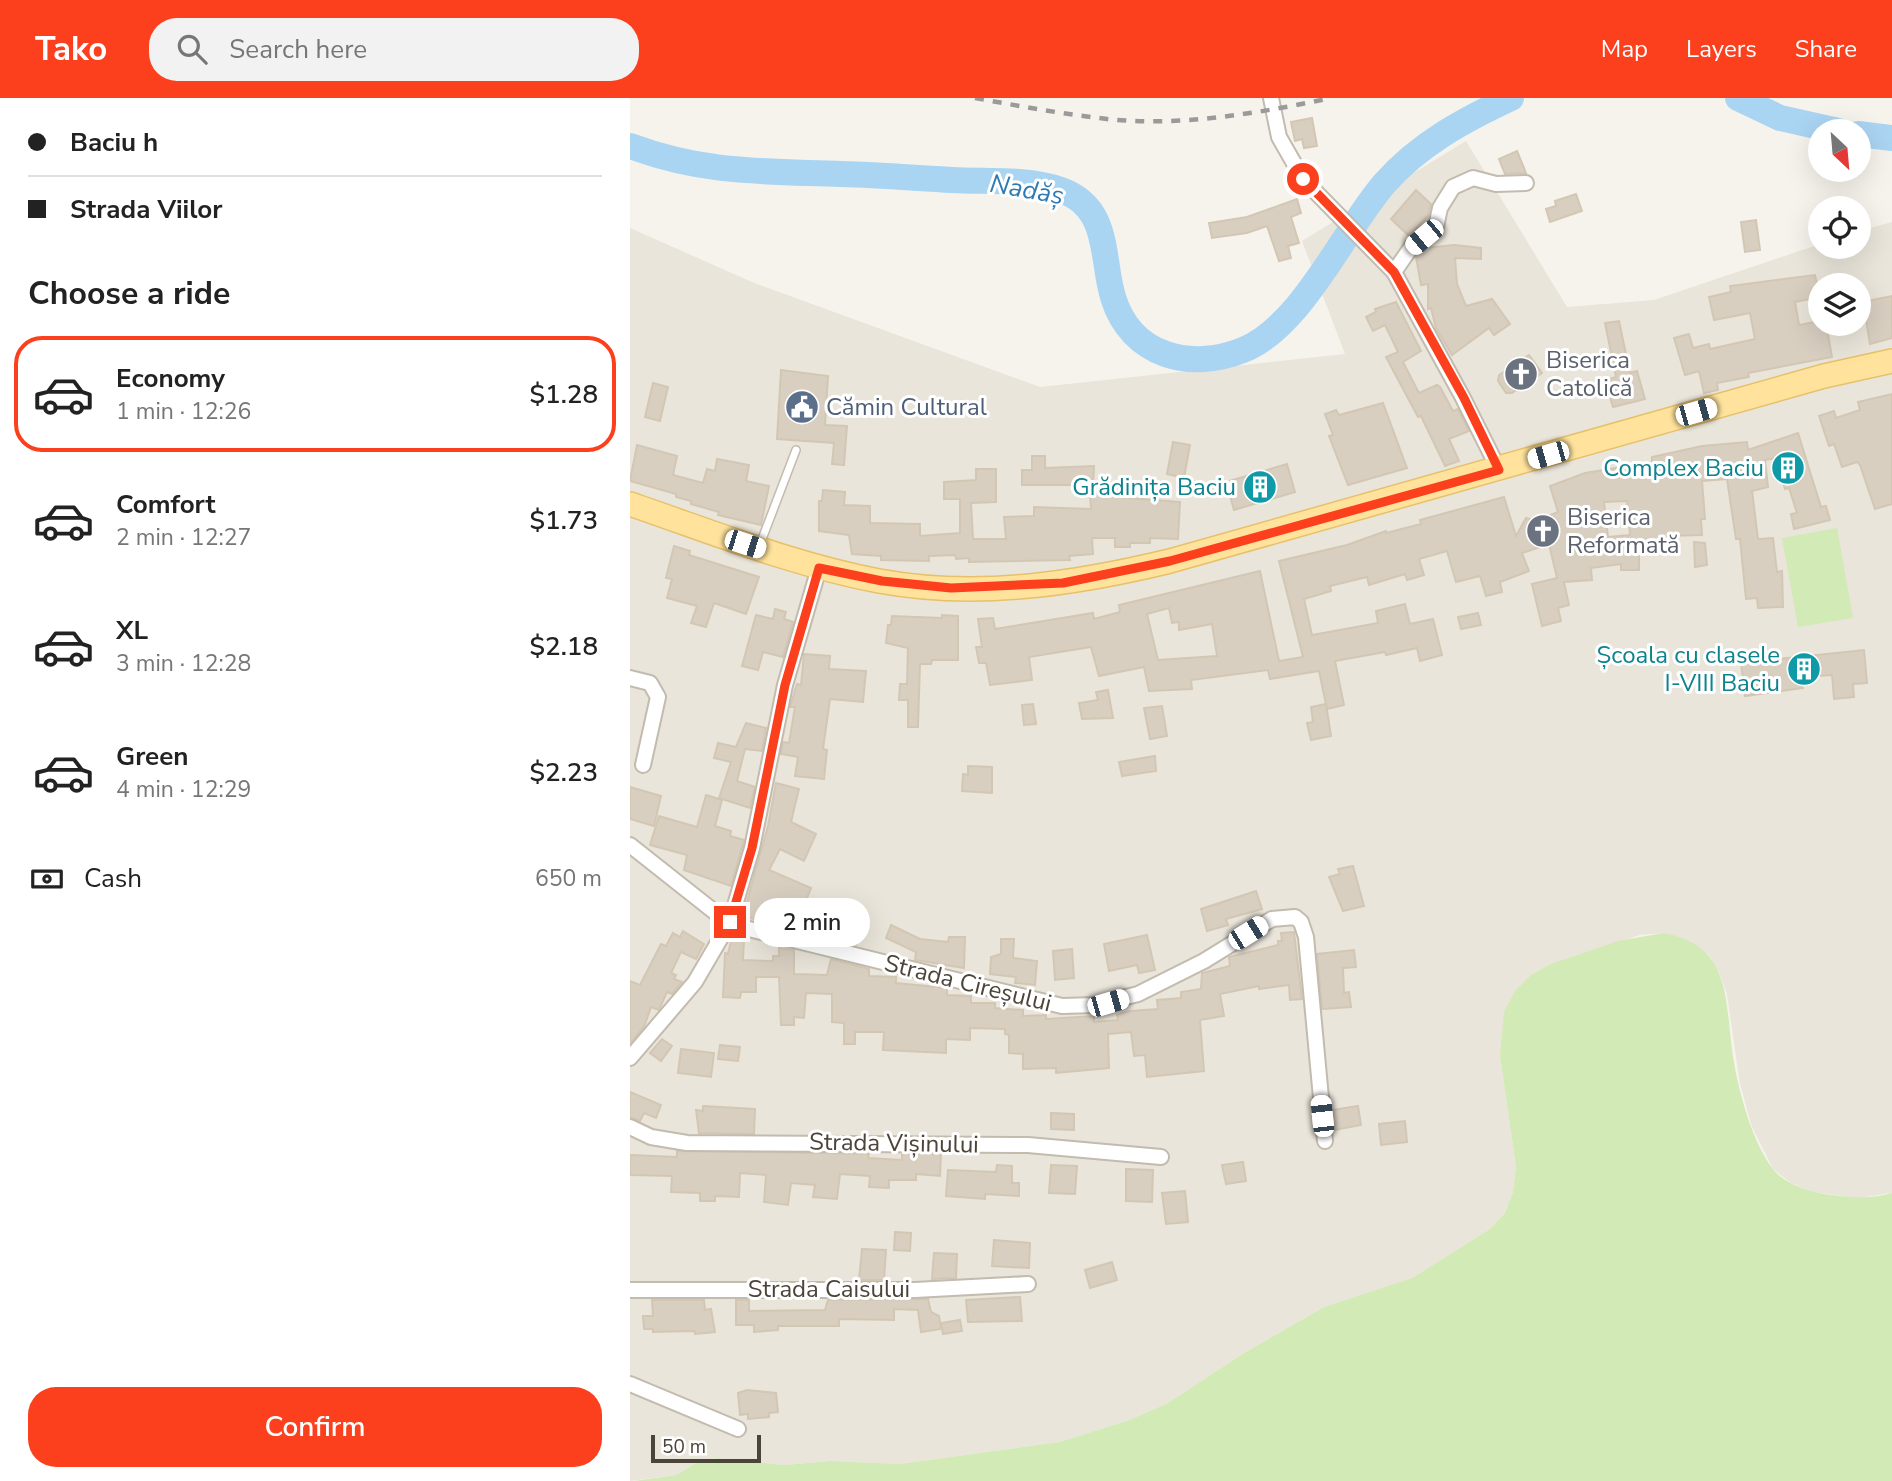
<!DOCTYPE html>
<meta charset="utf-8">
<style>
body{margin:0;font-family:"Nunito Sans",sans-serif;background:#f2f2f2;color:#222;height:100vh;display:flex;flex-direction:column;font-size:26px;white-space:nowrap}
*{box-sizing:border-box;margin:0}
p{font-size:23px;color:#767676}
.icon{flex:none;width:38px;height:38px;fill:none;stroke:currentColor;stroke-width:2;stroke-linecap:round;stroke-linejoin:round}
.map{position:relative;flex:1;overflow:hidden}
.details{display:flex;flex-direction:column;background:#fff;width:630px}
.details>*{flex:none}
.guide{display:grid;align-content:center;height:154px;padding:0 28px;background:#fff}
.needle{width:46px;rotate:154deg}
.tools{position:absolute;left:1178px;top:21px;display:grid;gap:14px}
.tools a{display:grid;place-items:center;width:63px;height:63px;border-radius:50%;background:#fff;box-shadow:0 7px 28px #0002;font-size:35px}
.scale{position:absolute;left:21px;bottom:18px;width:110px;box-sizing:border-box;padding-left:7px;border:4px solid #4b4439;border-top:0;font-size:19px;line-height:24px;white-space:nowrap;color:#4b4439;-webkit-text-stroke:5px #fff;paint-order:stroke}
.end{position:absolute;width:32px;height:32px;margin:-16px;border:9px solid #fc3f1d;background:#fff;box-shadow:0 0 0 4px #fff}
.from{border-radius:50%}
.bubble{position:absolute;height:49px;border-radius:24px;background:#fff;box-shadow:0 7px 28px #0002;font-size:23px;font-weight:600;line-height:49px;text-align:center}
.car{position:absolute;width:21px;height:42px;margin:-21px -10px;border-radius:9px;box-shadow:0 0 5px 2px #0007;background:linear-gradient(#fff 24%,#345 0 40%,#fff 0 76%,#345 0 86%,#fff 0)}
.guide b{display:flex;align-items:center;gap:24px;height:66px;font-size:26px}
.guide b+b{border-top:2px solid #e0e0e0}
.guide i{width:18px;height:18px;background:#222}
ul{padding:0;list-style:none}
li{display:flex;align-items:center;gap:21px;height:116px;margin:0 14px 10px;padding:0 14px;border:4px solid transparent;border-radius:28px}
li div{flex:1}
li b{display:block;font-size:26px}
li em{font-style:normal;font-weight:600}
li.active{border-color:#fc3f1d}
li>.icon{width:63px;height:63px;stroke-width:1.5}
h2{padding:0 28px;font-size:32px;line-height:84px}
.pay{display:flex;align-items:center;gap:18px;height:77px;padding:0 28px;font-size:26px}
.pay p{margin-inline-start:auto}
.button{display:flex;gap:14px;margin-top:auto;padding:14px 28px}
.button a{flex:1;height:80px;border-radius:28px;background:#fc3f1d;color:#fff;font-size:28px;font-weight:600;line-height:80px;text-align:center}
header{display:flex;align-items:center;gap:42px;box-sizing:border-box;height:98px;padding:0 35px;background:#fc3f1d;color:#fff}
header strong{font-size:33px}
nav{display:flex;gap:38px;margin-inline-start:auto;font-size:24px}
.search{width:490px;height:63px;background:#f2f2f2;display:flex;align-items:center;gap:18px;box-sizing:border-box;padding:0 24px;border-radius:28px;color:#767676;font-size:26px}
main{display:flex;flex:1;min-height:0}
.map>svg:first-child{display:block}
.residential{fill:#eae5da;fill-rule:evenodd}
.green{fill:#d2eab5}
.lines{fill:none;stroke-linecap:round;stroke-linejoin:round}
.river{stroke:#a9d4f2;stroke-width:26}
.building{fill:#d8cfc1;stroke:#d3c7b4;stroke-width:2;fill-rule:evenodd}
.service-casing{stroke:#c2bbae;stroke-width:10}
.minor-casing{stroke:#c2bbae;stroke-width:18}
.primary-casing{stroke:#e6c16a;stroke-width:26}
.service{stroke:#fff;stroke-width:7}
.minor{stroke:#fff;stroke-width:14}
.primary{stroke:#ffe39c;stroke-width:23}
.rail{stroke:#9a9a9a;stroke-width:4.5;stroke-dasharray:9 9;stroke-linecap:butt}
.route{stroke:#fc3f1d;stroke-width:9}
.labels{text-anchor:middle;stroke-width:6;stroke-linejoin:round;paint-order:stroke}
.worship-label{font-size:24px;fill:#5b616d;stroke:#fff;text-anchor:start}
.service-label{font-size:24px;fill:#4e5e75;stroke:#fff;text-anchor:start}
.culture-label{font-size:24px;fill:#0d838f;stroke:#fff;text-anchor:end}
.street-label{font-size:24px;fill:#4b4439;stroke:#fff}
.water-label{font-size:26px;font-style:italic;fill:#2e7ab2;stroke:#fff}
</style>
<header>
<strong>Tako</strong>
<div class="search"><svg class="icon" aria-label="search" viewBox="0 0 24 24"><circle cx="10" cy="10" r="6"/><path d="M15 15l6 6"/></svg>Search here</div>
<nav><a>Map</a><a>Layers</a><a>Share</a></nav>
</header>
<main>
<section class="details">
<div class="guide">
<b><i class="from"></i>Baciu h</b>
<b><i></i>Strada Viilor</b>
</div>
<h2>Choose a ride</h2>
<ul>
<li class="active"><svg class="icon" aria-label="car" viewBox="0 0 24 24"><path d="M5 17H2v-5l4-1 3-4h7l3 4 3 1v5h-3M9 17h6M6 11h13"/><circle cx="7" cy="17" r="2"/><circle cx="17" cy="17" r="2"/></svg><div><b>Economy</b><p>1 min · 12:26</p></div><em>$1.28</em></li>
<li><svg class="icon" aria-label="car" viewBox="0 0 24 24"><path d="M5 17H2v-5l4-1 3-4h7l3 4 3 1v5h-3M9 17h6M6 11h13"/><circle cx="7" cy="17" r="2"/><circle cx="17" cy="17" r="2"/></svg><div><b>Comfort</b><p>2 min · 12:27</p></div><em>$1.73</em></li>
<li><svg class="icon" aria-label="car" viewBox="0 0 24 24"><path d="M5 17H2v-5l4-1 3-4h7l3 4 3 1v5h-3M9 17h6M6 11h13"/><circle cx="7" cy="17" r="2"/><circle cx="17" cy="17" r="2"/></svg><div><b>XL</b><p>3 min · 12:28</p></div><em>$2.18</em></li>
<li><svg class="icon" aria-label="car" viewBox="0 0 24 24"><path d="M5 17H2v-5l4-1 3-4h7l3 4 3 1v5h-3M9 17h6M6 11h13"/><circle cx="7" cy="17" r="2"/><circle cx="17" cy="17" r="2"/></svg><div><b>Green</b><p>4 min · 12:29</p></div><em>$2.23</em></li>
</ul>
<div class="pay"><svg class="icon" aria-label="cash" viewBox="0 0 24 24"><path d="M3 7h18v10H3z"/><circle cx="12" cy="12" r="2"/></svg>Cash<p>650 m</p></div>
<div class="button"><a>Confirm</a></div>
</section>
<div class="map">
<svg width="1262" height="1383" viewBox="0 0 1262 1383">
<rect width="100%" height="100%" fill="#f6f3ec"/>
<!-- residential -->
<path class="residential" d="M836,43L937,209L1024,202L1190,146V149H1228L1229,133L1262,124V1095L1228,1100L1182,1094L1161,1085L1143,1071L1122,1029L1110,986L1097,897L1090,876L1078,856L1033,835L1010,837L944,858L870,958L886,1069L883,1094L875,1115L860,1131L782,1180L694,1209L614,1255L538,1305L497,1323L429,1344L270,1366L201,1363L155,1367L87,1360L66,1365L46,1377L0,1383V130L122,184L410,289L715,256L672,143ZM1190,187H1228V226H1190Z"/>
<!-- green -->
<g class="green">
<path d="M1207,430L1223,520L1168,529L1152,440Z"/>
<path d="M1033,835C1106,847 1094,909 1104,965C1110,998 1122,1042 1142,1070C1153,1085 1176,1093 1194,1096C1217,1099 1239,1102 1262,1095V1383H4L46,1377L66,1365L87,1360L155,1367L201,1363L270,1366L429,1344L497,1323L538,1305L614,1255L694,1209L782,1180L860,1131L875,1115L883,1094L886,1069L870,958L874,914L885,893L901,877L921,866L988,843Z"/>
</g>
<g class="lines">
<!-- river -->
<g class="river">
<path d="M1108,0L1150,20L1208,33"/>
<path d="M1228,36L1262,40"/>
<path d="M0,48C75,76 134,73 212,76C249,77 285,80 322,82C358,84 397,80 431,92C481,110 471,160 483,199C501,259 561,273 613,252C671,229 713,134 754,86C789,46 834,22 881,0"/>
</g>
</g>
<!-- building -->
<g class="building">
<path d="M682,20L687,48L674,50L672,41L665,43L661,24Z"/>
<path d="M887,53L896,75L875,76L869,61Z"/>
<path d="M786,92L801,106L798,118L779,138L761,121Z"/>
<path d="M946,96L952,113L920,124L916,111L926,108L925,103Z"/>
<path d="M667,101L671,115L661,119L669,145L658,148L661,160L649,163L637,128L617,135L582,140L579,125L617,119Z"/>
<path d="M1126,122L1130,152L1115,154L1111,124Z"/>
<path d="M824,147L851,150V161L825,160L827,186L836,208L862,201L880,226L864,237L859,230L822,257L806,230L801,210L798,211V186L791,187L786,159L795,150Z"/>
<path d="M1185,177L1190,199L1165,204L1167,215L1169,227L1190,223V226H1196L1202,259L1118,275L1119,279L1087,285L1088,292L1074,295L1069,273L1055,277L1044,240L1059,236L1063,250L1079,246L1080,251L1125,241L1120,215L1084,222L1079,199L1101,194L1100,188Z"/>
<path d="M1262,198V240L1240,246L1235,216L1238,215L1237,203Z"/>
<path d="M766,204L791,253L773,264L789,295L807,287L810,289L823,313L828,311L839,333L819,341L829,363L815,368L791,318L788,319L756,259L768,254L755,227L743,233L736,219L746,214L745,211Z"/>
<path d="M989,223L1000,275L1007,273L1015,301L983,309L975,282L986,279L975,225Z"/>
<path d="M899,257L912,275L882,295H876L868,283L869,277Z"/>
<path d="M151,272L198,278L195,327L217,328L214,367L202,366L204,345L147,341Z"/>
<path d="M23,285L38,289L30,323L15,319Z"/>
<path d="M1262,296V406L1245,411L1230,367L1227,364L1212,369L1204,346L1199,348L1189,318L1204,313L1206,320L1230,312L1228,304Z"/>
<path d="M753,305L777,370L718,387L699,338L703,337L695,316L706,312L709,317Z"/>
<path d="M1168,335L1191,409L1196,408L1200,422L1164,431L1161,416L1167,415L1159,390L1155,391L1147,360L1135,362L1138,389L1122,393L1128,441L1143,440L1147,474L1152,473L1153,509L1128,510L1127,500L1116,501L1110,441H1106L1097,381L1072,383L1075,421H1071L1072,437L1035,438L1036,450H1009V472H991V466L961,470L962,482L934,484L939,507L928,510L931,523L912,528L902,486L927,480L919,446L892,455L899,473L870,484L872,494L856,498L850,478L826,484L817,453L789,461L794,477L777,482L775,476L739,487L737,479L700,488L701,493L674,501L682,537L748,525L746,513L775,506L780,526L803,521L812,557L790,563L787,550L756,557L755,554L705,563L714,607L697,611L689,573L640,581L638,572L561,582L562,591L519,593L514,569L469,578L461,549L399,559L402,582L360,587L356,565H349L346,549H352L348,521L363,520L365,531L463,515L464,521L490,514L489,507L630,473L649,563L673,559L649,463L717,447L756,433V435L791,426L790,422L874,399L886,438L896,420L906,423L928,414L920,388L955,375L1022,364V359L1072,348L1117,344L1118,352ZM997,403L1000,437L978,439L974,404ZM539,510L542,525L549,524V532L582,526L587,558L528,562L517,516Z"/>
<path d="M543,344L560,347L554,380L537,376Z"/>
<path d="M7,347L47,358L43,377L73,385L77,371L85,373L87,361L119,367L116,383L139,388L131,427L88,417L89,414L61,406V403L46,399V396L0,383Z"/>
<path d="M402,358H415V370L464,368L463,387H392V372H402Z"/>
<path d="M657,366L665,394L604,412L596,384Z"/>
<path d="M346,371H366V404L341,405L343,441H376L374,419L404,418V409L461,411L460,396L500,395V400L550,404L548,441L520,440V445H500V449H485V440H462L463,456L439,458L440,462L339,464V460L326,461L325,457L299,458V463L251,462V458L222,456L219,437L189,433V403H192L193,392L215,394L214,407L240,408V425L290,426V438L330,435V401H314V384L346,382Z"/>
<path d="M1064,444L1075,445L1077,467L1065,469Z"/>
<path d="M44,448L60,453L59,457L129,479L116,516L84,505L76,529L61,525L67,508L37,500L42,481L36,480Z"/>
<path d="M145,511L156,514L154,521L163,524L153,559L133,554L128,572L112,568L126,517L143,521Z"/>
<path d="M848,515L851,527L831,531L828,519Z"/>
<path d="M312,517L328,518V562H302L301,566H290L288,629H278V602H269L270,586H277L278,550L256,545L258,527H261L262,518L312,520Z"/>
<path d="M1234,552L1237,585L1223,586L1224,599L1204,601L1202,577L1171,579L1173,590L1115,598L1111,565Z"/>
<path d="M174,556L200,558L199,571L236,573L233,604L200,601L193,651L197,652L194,681L165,678L168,659L151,656L153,644L159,645L165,609H160L167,586L171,587Z"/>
<path d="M478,592L483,620L452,621L449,605L468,602L466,594Z"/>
<path d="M403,606L406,626L394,627L392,607Z"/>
<path d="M696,606L701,638L681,642L677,625L683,624L681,609Z"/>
<path d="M532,608L537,638L520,641L514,610Z"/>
<path d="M116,625L136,630L132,653L115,651L107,683L125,689L120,710L89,700L101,664L84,660L88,645L106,649Z"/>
<path d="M525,658L526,673L492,678L489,664Z"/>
<path d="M338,668L362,669V695L332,693L333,676L338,677Z"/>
<path d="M146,685L169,691L161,724L186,736L174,763L150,751L139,772L181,790L169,821L172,822L169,833L113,818L138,728Z"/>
<path d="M0,689L31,698L24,728L0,721Z"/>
<path d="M76,697L92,702L85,728L101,733L100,738L114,742L101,788L54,772L57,757L20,747L29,718L67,729Z"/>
<path d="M723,768L734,808L713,813L699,779L710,776L708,771Z"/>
<path d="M626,793L632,811L596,821L598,827L577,833L571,811Z"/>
<path d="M211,810L223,814L219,827L231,831L226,847L202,840Z"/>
<path d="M261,827L290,841L318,844L319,839H335L334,870L285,862L286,854L256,840Z"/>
<path d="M53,833L74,846L66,861L51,854L41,875L46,877L44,881L52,884L42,896L37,894L29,912L21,909L14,929L0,945V883L10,887L31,846L36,848L43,835L50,839Z"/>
<path d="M664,834L672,901L660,902L659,887L629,891V888L590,896L594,918L570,922L574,973L517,979L515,957L504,958L501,934L478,936L479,970L426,975V970L393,971V956L379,955V937L375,936V931L340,930V942L316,941V955L253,952L254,934H225V946H214V925L202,924V896L176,895L174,920L164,919V927H151L149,879H126V894H111L110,900L93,899L95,855L98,856L102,839L114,841L113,862L143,863V858H149V850L164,852V876L197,877L201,861L239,871V878L266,879V885L317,890V897L341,898V905H365V910L393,912V918L416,917V921L464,918V924L488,922L487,917L500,913L528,911L527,902L551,900V894L571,891L572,875L600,868L599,859L648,847V843H652L651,835Z"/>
<path d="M517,837L525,872L509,875L507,867L479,873L474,846Z"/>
<path d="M371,841H384L383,860L407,863L405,887L385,885L386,879L360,876L361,859L371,856Z"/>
<path d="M442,851L444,880L425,882L423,853Z"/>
<path d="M724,852L726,869L713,870L714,895L719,894L721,909L692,911L687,856Z"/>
<path d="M32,941L42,948L31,963L20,955Z"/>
<path d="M90,947L110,949L108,963L88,961Z"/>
<path d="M51,951L84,955L81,979L48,975Z"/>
<path d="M0,994L31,1007L26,1020L14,1015L10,1023L0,1019Z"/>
<path d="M73,1008L125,1011L124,1036L69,1035L66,1012L73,1013Z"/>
<path d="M728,1008L731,1027L704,1032L702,1012Z"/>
<path d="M421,1015L444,1016V1032L421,1031Z"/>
<path d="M775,1023L777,1044L751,1047L749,1026Z"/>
<path d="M47,1053L239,1056L238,1060L272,1062V1056H311L310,1078L286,1076V1082H259V1090L239,1089L240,1078L210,1076L207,1101L183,1099L185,1087L161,1085L158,1107L134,1104L136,1077L110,1075L109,1099L85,1098V1103H70V1095L41,1094L42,1078L0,1077V1057L47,1059Z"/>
<path d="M613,1064L616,1083L596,1086L592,1067Z"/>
<path d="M367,1067L382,1068V1085H389V1098L355,1096V1101L316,1098L318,1072L366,1074Z"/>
<path d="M421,1067L447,1068L445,1096L419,1095Z"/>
<path d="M496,1071L523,1072L522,1104L496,1103Z"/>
<path d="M555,1093L558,1124L536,1126L532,1095Z"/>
<path d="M265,1134L281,1135L280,1153L264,1152Z"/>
<path d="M364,1142L400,1145L399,1170L362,1168Z"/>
<path d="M232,1151L256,1152L254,1182H229Z"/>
<path d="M304,1155L327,1156L326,1180L302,1181Z"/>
<path d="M482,1164L487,1182L460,1190L455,1172Z"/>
<path d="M390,1199L392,1223L338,1224L336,1202Z"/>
<path d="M298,1201L301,1214L309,1218L311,1231L291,1234L288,1212L264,1211V1222L209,1221V1228H148V1232L124,1234V1227H106V1202H119V1213L195,1212L198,1202Z"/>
<path d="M22,1202H74L75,1212L81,1211L85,1234L65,1236V1233L23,1234V1231H14L13,1218H23Z"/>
<path d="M330,1222L332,1233L313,1236L311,1225Z"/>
<path d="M117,1292L146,1295L148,1314L139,1315V1319L118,1321V1316L110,1317L108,1295Z"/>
</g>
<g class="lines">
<!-- service casing -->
<g class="service-casing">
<path id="service" d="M129,449L166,352"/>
</g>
<!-- minor casing -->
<g class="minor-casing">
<g id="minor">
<path d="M641,0L649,39L673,81L764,174L833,300L869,372"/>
<path d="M764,174L782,148L806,129L810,110L823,89L843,80L866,86L896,85"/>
<path d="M0,580L20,585L28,599L13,667"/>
<path d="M0,747L91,819L115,830L432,908L465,907L508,896L574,863L642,821L665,819L671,824L676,839L695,1043"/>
<path d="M0,960L65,884L100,824L122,750L155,587L189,470"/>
<path d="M0,1029L21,1039L57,1045L398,1047L531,1059"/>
<path d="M0,1192H285L398,1186"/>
<path d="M0,1286L108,1331"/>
</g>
</g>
<!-- primary casing -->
<g class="primary-casing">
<path id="primary" d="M0,406C82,434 164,467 249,483C346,501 445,486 540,463L1194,278L1262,263"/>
</g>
<!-- service -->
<use href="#service" class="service"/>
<!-- minor -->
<use href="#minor" class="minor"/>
<!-- primary -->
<use href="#primary" class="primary"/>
<!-- rail -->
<path class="rail" d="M345,0C389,8 433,16 477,21C551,29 629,15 701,0"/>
</g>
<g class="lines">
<!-- route -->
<path class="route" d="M100,824L122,750L155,587L189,470L252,483L321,490L433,485L540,463L869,372L834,300L764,174L673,81"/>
</g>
<!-- icons -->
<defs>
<g id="church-disc" transform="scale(1.75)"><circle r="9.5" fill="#6b7280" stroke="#fff"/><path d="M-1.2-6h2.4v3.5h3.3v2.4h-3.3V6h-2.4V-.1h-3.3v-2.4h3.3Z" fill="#fff"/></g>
<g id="civic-disc" transform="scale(1.75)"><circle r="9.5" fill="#5c6f8a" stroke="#fff"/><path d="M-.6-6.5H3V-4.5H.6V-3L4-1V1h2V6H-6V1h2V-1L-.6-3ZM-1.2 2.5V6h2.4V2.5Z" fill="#fff"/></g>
<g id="building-disc" transform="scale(1.75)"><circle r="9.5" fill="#0f9aa8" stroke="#fff"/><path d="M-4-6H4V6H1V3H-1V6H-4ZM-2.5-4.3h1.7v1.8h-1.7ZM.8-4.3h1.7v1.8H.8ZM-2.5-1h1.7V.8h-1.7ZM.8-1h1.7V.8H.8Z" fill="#fff"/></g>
</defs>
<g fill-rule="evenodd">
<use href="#church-disc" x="891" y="276"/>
<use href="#civic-disc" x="172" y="309"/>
<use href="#building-disc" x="1158" y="370"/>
<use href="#building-disc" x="630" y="389"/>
<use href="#church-disc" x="913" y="433"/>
<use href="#building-disc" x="1174" y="571"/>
</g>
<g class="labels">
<!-- worship labels -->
<g class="worship-label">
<text x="916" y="270">Biserica<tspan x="916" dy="28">Catolică</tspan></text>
<text x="937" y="427">Biserica<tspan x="937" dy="28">Reformată</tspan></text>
</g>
<!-- service labels -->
<g class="service-label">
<text x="196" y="317">Cămin Cultural</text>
</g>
<!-- culture labels -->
<g class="culture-label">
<text x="1134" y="378">Complex Baciu</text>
<text x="606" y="397">Grădinița Baciu</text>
<text x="1150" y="565">Școala cu clasele<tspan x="1150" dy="28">I-VIII Baciu</tspan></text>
</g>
<!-- street labels -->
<g class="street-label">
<text transform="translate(338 885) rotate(14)" y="8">Strada Cireșului</text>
<text transform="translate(264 1045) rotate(1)" y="8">Strada Vișinului</text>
<text x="199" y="1199">Strada Caisului</text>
</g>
<!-- water labels -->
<g class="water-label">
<text transform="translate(397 91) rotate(10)" y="9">Nadăș</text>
</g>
</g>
</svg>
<div class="tools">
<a><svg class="needle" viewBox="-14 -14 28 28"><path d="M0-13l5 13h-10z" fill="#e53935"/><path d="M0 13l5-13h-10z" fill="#767676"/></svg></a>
<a><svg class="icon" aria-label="locate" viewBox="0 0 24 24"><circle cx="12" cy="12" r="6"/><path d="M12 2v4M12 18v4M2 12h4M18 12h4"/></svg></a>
<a><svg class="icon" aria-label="layers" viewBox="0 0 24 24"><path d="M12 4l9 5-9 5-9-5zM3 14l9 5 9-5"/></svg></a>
</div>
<div class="scale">50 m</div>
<i class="end from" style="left:673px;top:81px"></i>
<i class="end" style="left:100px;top:824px"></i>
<div class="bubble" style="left:124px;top:800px;width:116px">2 min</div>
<i class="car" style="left:794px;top:139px;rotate:230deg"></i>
<i class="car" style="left:1066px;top:314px;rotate:74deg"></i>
<i class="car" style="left:918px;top:357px;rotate:254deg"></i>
<i class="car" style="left:115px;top:446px;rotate:108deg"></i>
<i class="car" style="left:618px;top:835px;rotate:58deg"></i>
<i class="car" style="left:478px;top:905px;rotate:74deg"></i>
<i class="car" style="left:692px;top:1018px;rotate:354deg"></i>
</div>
</main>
